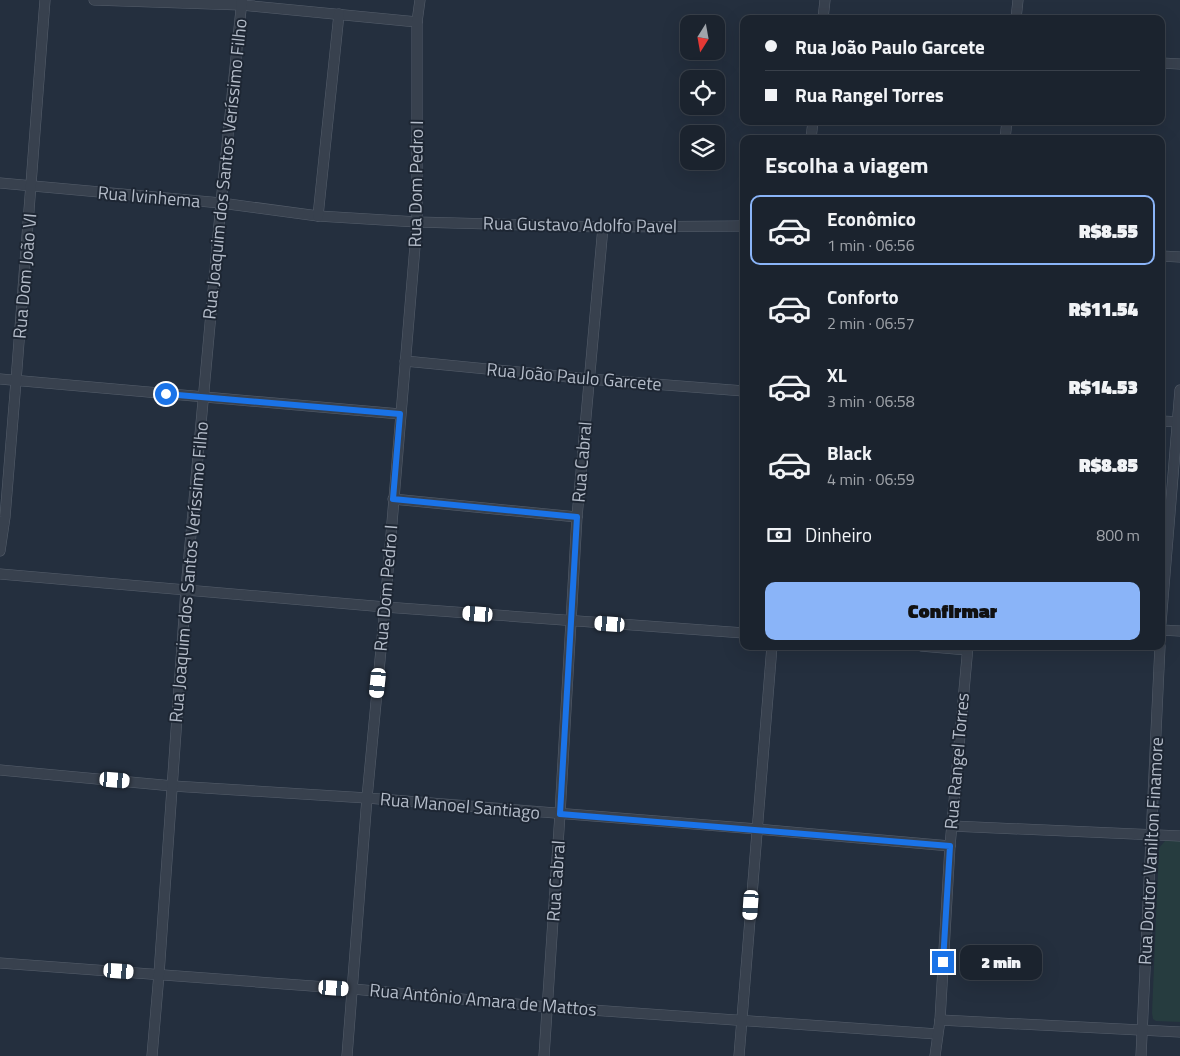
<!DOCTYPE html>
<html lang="pt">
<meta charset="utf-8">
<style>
body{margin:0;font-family:"Titillium Web",sans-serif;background:#242b36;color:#f1f3f6;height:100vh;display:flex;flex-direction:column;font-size:19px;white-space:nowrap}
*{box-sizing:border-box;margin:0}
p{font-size:16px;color:#a0a4aa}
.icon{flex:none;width:28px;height:28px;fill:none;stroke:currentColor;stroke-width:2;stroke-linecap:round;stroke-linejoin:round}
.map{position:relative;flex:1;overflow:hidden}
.side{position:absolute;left:740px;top:135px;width:425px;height:515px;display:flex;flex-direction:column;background:#1b232e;border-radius:10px;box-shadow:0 5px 20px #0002,0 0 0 1px #39404a}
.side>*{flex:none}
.top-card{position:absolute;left:740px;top:15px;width:425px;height:110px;border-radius:10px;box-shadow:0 5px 20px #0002,0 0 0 1px #39404a;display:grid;align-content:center;height:110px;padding:0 25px;background:#1b232e}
.needle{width:32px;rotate:191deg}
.tools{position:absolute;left:680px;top:15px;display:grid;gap:10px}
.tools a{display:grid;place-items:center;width:45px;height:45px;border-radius:10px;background:#1b232e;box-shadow:0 5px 20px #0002,0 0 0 1px #39404a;font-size:25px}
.end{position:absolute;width:22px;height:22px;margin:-11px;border:6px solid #1a73e8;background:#fff;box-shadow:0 0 0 2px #fff}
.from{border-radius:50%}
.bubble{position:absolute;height:35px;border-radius:10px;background:#1b232e;box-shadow:0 5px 20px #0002,0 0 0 1px #39404a;font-size:16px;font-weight:800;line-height:35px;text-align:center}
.car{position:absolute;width:15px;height:30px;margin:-15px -8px;border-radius:6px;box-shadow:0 0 4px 1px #0007;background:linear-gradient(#fff 24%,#345 0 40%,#fff 0 76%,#345 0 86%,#fff 0)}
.top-card b{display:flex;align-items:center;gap:18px;height:48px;font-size:19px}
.top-card b+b{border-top:1px solid #39404a}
.top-card i{width:12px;height:12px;background:#f1f3f6}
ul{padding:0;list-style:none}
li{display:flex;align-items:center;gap:15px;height:70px;margin:0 10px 8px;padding:0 15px;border:2px solid transparent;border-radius:10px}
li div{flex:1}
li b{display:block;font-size:19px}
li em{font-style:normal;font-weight:800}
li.selected{border-color:#8ab4f8}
li>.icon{width:45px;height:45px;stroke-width:1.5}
h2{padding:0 25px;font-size:22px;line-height:60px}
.pay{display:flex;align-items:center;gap:12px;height:55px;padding:0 25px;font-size:19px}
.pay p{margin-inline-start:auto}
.primary-button{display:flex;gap:10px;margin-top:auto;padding:10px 25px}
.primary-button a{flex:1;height:58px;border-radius:10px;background:#8ab4f8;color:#111;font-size:20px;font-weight:800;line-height:58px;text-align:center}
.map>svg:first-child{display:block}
.green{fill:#263c3f}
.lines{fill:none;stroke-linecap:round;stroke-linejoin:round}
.minor-casing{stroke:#565f6c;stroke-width:11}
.minor{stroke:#38414e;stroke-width:10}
.route{stroke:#1a73e8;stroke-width:6}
.labels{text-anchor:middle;stroke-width:4;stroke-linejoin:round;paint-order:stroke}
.street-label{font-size:18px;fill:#b4bcc9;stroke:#1d2633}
</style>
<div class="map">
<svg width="1180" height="1056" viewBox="0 0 1180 1056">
<rect width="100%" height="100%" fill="#242f3e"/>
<!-- green -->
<path class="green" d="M1165,841H1180V1022L1156,1021L1153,1019L1152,1013L1159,848Z"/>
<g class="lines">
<!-- minor casing -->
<g class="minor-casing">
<g id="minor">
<path d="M94,0L242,5L417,22"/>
<path d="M823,19L825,0"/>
<path d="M1016,19L1018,0"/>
<path d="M1161,63L1180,64"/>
<path d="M811,139L813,121"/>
<path d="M1005,139L1007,121"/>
<path d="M0,183L221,203L318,216L417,222L603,227L744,226"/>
<path d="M318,216L339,14"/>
<path d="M1161,256L1180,257"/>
<path d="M405,361L589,379L744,391"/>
<path d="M0,379L400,414"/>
<path d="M1161,421L1180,422"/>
<path d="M393,499L577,517"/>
<path d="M0,551L5,517L16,381L45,0"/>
<path d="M0,574L385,607L744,633"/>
<path d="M1161,623L1180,390"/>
<path d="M1161,630L1180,631"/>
<path d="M921,646L967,650"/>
<path d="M0,770L173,786L367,798L757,829L950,846"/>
<path d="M952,826L1180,836"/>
<path d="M0,963L353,989L548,1007L937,1034"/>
<path d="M940,1020L1180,1032"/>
<path d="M152,1056L159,974L186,589L221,203L242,0"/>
<path d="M347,1056L367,798L385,607L417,222V22L420,0"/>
<path d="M544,1056L560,814L577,517L603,227"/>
<path d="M739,1056L772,646"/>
<path d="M935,1056L940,1020L950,846L968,646"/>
<path d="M1141,1056L1160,646"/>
</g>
</g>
<!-- minor -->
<use href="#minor" class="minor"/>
</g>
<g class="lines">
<!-- route -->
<path class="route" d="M166,394L400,414L393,499L577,517L560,814L950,846L943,962"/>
</g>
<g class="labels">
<!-- street labels -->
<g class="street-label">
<text transform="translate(225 169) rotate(-84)" y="6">Rua Joaquim dos Santos Veríssimo Filho</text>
<text transform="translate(416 184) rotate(-89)" y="6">Rua Dom Pedro I</text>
<text transform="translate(149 197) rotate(5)" y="6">Rua Ivinhema</text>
<text transform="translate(580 225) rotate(1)" y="6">Rua Gustavo Adolfo Pavel</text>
<text transform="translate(25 276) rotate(-85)" y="6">Rua Dom João VI</text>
<text transform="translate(574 377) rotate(5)" y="6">Rua João Paulo Garcete</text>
<text transform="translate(582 462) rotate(-85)" y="6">Rua Cabral</text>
<text transform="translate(189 572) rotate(-85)" y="6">Rua Joaquim dos Santos Veríssimo Filho</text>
<text transform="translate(386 588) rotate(-85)" y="6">Rua Dom Pedro I</text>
<text transform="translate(957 761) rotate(-85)" y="6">Rua Rangel Torres</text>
<text transform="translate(460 806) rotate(5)" y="6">Rua Manoel Santiago</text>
<text transform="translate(1151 851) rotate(-87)" y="6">Rua Doutor Vanilton Finamore</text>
<text transform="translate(556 881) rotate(-86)" y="6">Rua Cabral</text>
<text transform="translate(483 1000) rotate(5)" y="6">Rua Antônio Amara de Mattos</text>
</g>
</g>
</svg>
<div class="tools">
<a><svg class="needle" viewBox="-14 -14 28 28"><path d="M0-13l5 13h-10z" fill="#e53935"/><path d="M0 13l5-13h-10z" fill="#a0a4aa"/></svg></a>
<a><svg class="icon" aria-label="locate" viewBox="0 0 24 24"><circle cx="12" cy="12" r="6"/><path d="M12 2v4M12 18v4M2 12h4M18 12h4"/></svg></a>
<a><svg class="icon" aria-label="layers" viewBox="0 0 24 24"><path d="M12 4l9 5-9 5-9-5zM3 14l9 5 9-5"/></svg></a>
</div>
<i class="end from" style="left:166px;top:394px"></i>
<i class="end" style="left:943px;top:962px"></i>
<div class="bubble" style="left:960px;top:945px;width:82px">2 min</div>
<i class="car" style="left:478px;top:614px;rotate:274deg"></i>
<i class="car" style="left:610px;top:624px;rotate:274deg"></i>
<i class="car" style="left:378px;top:683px;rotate:186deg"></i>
<i class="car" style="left:115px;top:780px;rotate:95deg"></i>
<i class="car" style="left:751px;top:905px;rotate:184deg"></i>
<i class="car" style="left:119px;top:971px;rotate:94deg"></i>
<i class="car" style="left:334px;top:988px;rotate:94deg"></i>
<div class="top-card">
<b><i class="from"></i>Rua João Paulo Garcete</b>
<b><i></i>Rua Rangel Torres</b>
</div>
<section class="side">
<h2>Escolha a viagem</h2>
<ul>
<li class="selected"><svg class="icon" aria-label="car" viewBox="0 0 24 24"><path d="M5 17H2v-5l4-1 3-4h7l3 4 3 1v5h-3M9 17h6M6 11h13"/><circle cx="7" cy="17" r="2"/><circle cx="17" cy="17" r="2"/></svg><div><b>Econômico</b><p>1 min · 06:56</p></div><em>R$8.55</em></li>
<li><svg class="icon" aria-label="car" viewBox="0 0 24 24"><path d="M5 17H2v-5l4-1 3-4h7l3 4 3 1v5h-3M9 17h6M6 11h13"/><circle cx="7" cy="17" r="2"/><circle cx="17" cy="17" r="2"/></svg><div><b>Conforto</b><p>2 min · 06:57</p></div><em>R$11.54</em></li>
<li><svg class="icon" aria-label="car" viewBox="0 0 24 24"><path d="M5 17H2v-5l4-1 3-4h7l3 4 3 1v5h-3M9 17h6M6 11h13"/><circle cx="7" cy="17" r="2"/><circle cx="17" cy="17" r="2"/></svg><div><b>XL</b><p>3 min · 06:58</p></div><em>R$14.53</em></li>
<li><svg class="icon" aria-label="car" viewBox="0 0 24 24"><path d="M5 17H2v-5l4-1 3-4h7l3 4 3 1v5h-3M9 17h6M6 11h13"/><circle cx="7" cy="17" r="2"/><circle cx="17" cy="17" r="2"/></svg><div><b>Black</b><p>4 min · 06:59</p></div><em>R$8.85</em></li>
</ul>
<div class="pay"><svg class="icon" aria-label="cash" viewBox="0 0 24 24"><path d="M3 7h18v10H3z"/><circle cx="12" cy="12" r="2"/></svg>Dinheiro<p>800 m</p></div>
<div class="primary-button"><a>Confirmar</a></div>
</section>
</div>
